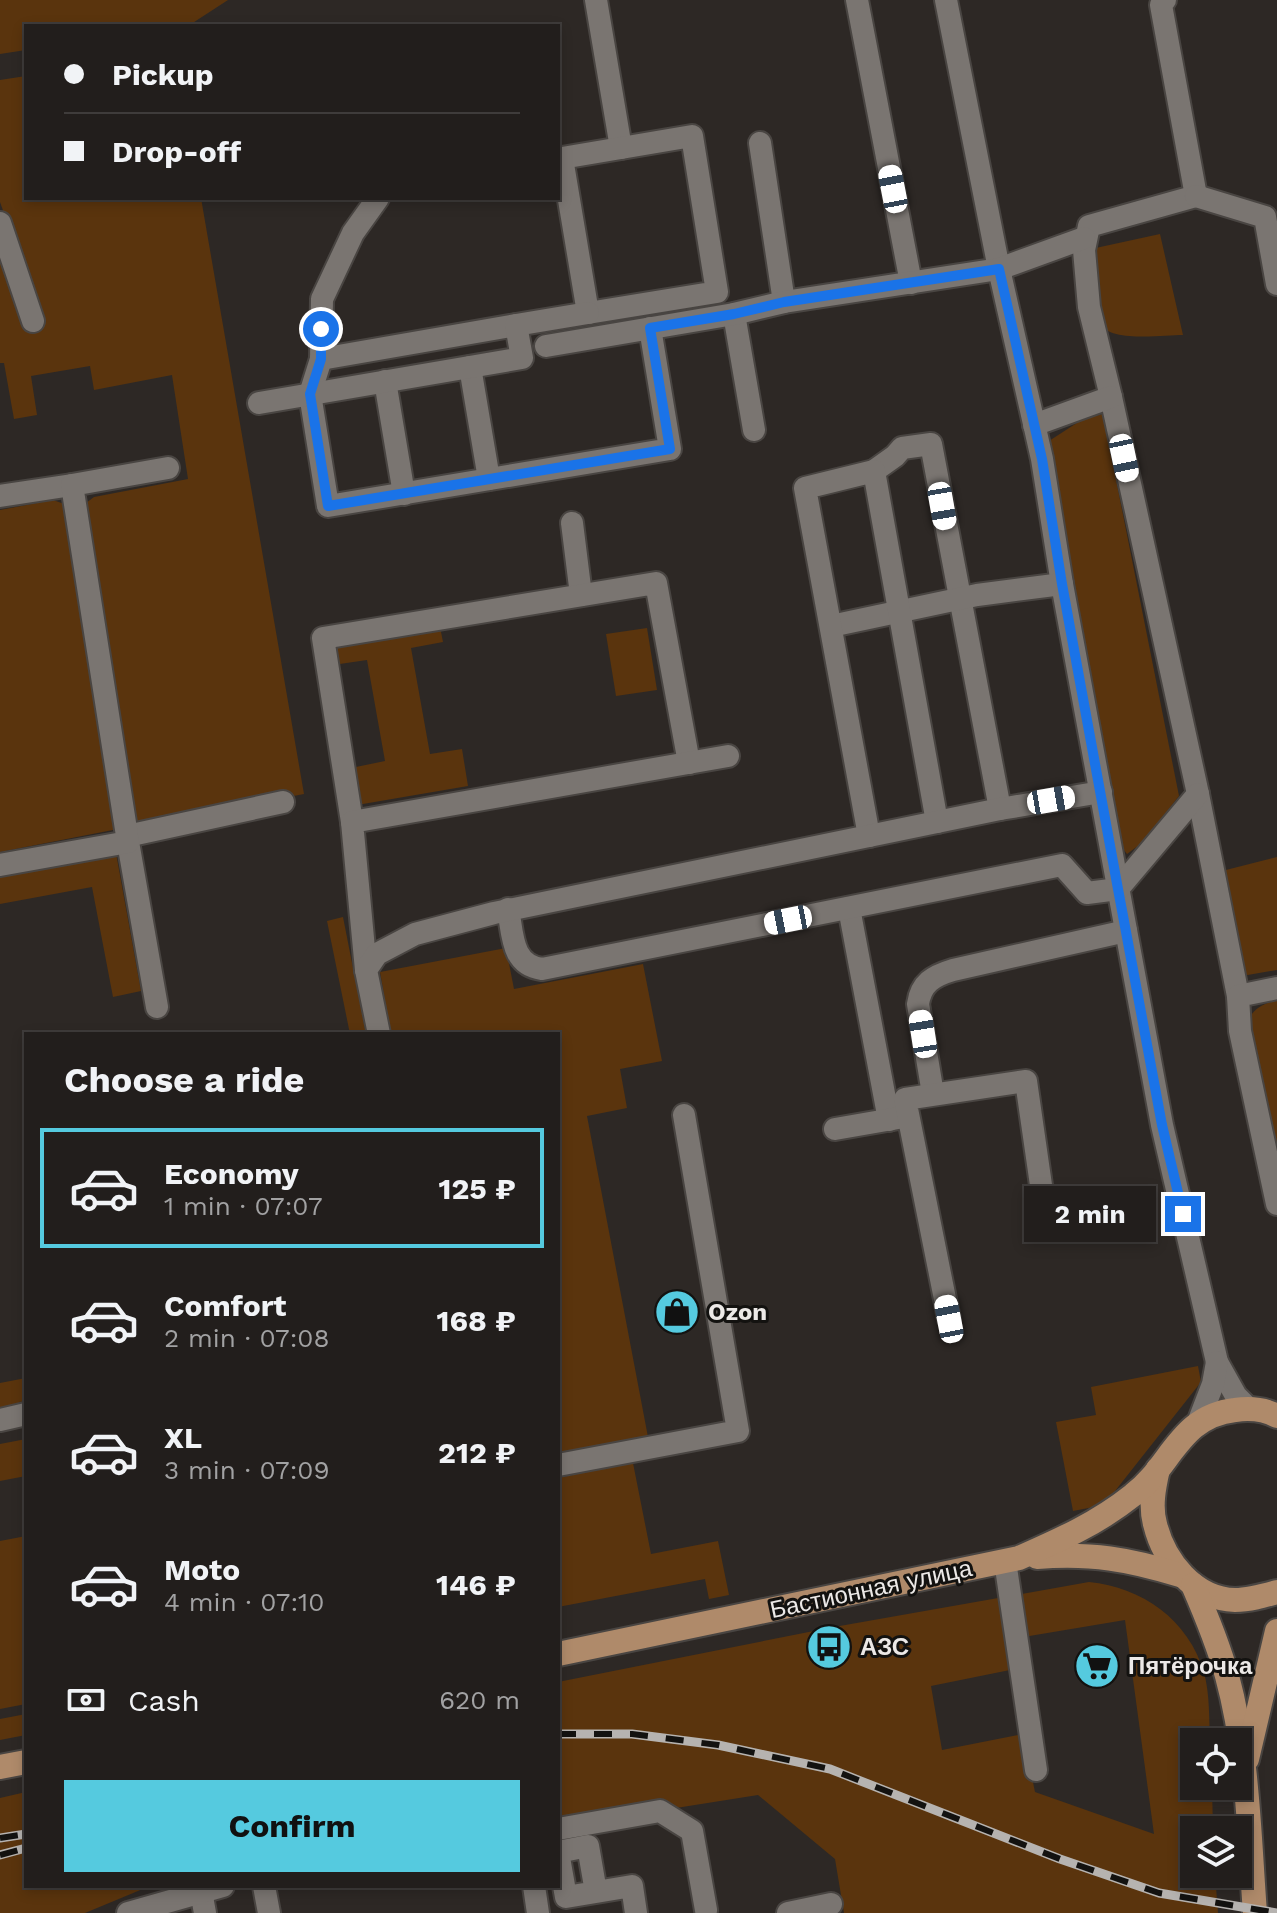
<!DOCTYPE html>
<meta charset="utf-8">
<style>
body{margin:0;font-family:"Work Sans",sans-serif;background:#2e2b29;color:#f1f3f6;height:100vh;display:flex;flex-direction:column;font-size:30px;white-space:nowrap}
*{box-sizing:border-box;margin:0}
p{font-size:26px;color:#a2a2a3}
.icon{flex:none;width:44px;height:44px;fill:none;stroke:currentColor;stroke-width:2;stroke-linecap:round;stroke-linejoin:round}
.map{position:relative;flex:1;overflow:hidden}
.drawer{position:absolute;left:24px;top:1032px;width:536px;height:856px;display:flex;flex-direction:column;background:#221e1c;border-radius:0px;box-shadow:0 4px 12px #0003,0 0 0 2px #3f3c3b}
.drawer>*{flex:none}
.banner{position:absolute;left:24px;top:24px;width:536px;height:176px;border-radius:0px;box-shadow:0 4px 12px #0003,0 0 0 2px #3f3c3b;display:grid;align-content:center;height:176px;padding:0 40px;background:#221e1c}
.controls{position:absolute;left:1180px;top:1728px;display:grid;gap:16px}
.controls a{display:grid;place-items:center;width:72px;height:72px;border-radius:0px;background:#221e1c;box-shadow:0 4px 12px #0003,0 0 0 2px #3f3c3b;font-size:40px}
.end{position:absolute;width:36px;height:36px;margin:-18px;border:10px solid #1a73e8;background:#fff;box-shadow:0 0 0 4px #fff}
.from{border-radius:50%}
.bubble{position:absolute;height:56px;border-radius:0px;background:#221e1c;box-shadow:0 4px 12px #0003,0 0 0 2px #3f3c3b;font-size:26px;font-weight:700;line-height:56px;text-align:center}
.car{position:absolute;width:24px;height:48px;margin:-24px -12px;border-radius:10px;box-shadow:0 0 6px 2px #0007;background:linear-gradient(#fff 24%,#345 0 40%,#fff 0 76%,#345 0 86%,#fff 0)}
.banner b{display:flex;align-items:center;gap:28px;height:76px;font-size:30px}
.banner b+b{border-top:2px solid #3f3c3b}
.banner i{width:20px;height:20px;background:#f1f3f6}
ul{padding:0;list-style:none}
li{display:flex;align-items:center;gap:24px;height:120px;margin:0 16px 12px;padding:0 24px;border:4px solid transparent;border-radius:0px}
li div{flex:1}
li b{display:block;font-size:30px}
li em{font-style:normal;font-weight:700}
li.selected{border-color:#55cadf}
li>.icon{width:72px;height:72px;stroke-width:1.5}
h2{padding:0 40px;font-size:36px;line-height:96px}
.pay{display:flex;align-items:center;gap:20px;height:88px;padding:0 40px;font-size:30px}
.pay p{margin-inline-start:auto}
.cta{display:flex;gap:16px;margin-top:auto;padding:16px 40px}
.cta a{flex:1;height:92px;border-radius:0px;background:#55cadf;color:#111;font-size:32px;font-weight:700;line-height:92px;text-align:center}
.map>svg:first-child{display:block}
.green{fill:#5a340d;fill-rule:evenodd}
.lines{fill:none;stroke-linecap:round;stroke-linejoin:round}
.minor-casing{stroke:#494542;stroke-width:26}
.major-casing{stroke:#494542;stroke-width:28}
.minor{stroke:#7a7571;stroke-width:22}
.major{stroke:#af8a6a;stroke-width:24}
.rail-casing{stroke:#b6b3b0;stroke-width:9}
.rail{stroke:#131210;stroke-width:6;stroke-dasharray:18;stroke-linecap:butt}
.route{stroke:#1a73e8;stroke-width:10}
.labels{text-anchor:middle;stroke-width:6;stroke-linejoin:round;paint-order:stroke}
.poi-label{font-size:24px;font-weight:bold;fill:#ece9e7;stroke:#131210;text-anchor:start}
.street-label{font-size:24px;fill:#ece9e7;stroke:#131210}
</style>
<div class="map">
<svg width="1277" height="1913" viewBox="0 0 1277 1913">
<rect width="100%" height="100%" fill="#2d2825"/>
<!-- green -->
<g class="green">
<path d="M0,0H228L188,26H26V50L0,54Z"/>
<path d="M26,76V198H201L304,794L135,826L122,730L82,506L94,497L188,479L172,375L94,390L90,366L31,376L37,415L14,419L4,363H0V250L42,320L0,202V80Z"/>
<path d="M1160,234L1183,335C1163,335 1110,343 1099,323C1093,313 1100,302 1099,293C1098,278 1093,263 1091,249Z"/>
<path d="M1103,414L1179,796L1142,843L1127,854L1124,850L1074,601L1049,441L1083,419Z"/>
<path d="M53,500L67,505L118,829L0,852V510Z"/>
<path d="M440,627L443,642L411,648L430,754L462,749L468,786L357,805L351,768L385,761L367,660L333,665L330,646Z"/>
<path d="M647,628L657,690L616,696L606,634Z"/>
<path d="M116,853L141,991L113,997L92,887L0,904V874Z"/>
<path d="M1277,857V970L1242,976L1218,872Z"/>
<path d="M343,917L366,1034H350L327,921Z"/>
<path d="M506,948L514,989L643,964L662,1061L620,1069L627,1108L587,1116L648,1437L558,1455V1034H391L380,972Z"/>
<path d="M1277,1000V1166L1248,1020C1255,1007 1264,1004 1277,1000Z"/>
<path d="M1198,1366L1201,1382L1104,1505L1073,1511L1056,1422L1096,1415L1091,1387Z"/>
<path d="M26,1378V1401L19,1402L20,1409L0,1413V1383Z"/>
<path d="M26,1439V1476L0,1481V1444Z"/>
<path d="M633,1463L651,1554L718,1541L729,1595L709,1599L705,1579L558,1607V1478Z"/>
<path d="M26,1536V1704L0,1709V1541Z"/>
<path d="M1089,1582C1142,1587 1189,1620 1204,1673C1210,1694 1209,1720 1210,1742H1194V1786H1212L1213,1830H1194V1874H1215L1218,1913H844L835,1859L758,1795L676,1808L558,1822V1682L834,1627ZM1125,1620L1154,1834L1035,1792L1023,1734L942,1750L931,1686L1010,1670L1006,1640Z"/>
<path d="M26,1714V1735L0,1740V1719Z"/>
<path d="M26,1792V1886H150L85,1913H0V1798Z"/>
</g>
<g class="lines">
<!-- minor casing -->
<g class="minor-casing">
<g id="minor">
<path d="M596,0L621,148"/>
<path d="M857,0L911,283"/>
<path d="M946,0L999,269L1042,459L1062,584L1162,1125L1217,1362L1236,1396L1248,1408"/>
<path d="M1165,0L1161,5L1196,196L1089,226L1084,250L1089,307L1111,397L1198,794L1238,996"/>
<path d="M692,136L717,292L588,313L562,158Z"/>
<path d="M760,143L784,302"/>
<path d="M1196,196L1265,217L1277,284"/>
<path d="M378,198L353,233L322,299L321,359L310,394L328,506L670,449L650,328"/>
<path d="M0,223L33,321"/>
<path d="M734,314L754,430"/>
<path d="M546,346L734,314L784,302L999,269L1084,238"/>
<path d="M321,359L516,325"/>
<path d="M470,367L489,479"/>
<path d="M385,381L404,494"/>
<path d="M259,403L522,358L516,325L588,313"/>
<path d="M1034,425L1111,397"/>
<path d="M874,471L895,456L902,448L931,444L1000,809"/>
<path d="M0,496L72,485"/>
<path d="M572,523L581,595"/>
<path d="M831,626L977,595L1062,584"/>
<path d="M352,822L323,638L656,583L689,763"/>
<path d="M127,836L283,802"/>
<path d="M869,836L805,488L874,471L937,822"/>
<path d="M128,842L157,1007"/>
<path d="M0,865L128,842L72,485L168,468"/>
<path d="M849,908L889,1120"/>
<path d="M508,909C513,934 511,965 542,969L1062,865L1087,893L1118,889L1198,794"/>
<path d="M366,970L352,822L728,756"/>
<path d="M1277,988L1238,996L1240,1031L1277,1204"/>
<path d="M379,1034L366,970L377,954L415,934L494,913L1000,809L1101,792"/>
<path d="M933,1094L918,1004C921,983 933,976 953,970L1126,931"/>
<path d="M835,1129L904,1117"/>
<path d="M949,1319L905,1099L1026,1081L1044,1206"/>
<path d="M0,1420L26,1414"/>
<path d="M1198,1423L1213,1384L1217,1362"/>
<path d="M558,1465L738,1431L684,1115"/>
<path d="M1005,1561L1036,1770"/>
<path d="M558,1829L660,1811L692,1831L706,1910"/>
<path d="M264,1886L269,1913"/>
<path d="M534,1886L538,1913"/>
<path d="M201,1891L205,1913"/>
<path d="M596,1892L566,1897L558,1852L588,1846L596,1892L632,1886L636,1913"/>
<path d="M128,1913L223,1886"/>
<path d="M788,1913L831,1904"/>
</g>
</g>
<!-- major casing -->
<g class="major-casing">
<g id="major">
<path d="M1158,1469C1154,1487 1150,1506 1155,1524C1164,1561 1194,1599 1235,1600C1249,1600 1263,1596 1277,1592"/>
<path d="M1037,1557C1092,1553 1128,1559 1180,1575"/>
<path d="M1193,1585C1206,1615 1218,1644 1227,1676C1248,1753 1249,1834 1255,1913"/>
<path d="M558,1654L1019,1558C1060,1540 1098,1523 1133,1495C1171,1467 1179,1416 1235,1410C1249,1408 1264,1409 1277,1416"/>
<path d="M1247,1759L1277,1631"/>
<path d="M0,1767L26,1762"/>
</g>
</g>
<!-- minor -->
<use href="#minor" class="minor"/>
<!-- major -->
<use href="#major" class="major"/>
<!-- rail casing -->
<g class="rail-casing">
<g id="rail">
<path d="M558,1734H632L718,1745L830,1769L1060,1859L1159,1893L1277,1913"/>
<path d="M0,1838L26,1834"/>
<path d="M0,1855L26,1848"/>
</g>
</g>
<!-- rail -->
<use href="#rail" class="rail"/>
</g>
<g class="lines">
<!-- route -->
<path class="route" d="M321,329V359L310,394L328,506L670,449L650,328L734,314L784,302L999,269L1042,459L1062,584L1118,889L1162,1125L1183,1214"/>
</g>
<!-- icons -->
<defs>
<g id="shop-disc" transform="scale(2.3)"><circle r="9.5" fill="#55cadf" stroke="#131210"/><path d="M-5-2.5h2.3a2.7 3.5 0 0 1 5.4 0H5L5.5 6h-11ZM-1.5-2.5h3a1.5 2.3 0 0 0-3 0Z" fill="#111"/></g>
<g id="bus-disc" transform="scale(2.3)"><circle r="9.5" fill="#55cadf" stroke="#131210"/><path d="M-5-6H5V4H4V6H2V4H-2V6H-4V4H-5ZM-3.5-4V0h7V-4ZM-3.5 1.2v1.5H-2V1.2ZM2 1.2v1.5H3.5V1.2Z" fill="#111"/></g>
<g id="supermarket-disc" transform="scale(2.3)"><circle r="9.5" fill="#55cadf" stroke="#131210"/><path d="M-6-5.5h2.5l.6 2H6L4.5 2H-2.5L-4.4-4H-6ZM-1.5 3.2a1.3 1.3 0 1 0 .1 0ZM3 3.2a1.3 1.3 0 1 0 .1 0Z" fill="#111"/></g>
</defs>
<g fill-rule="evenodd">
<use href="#shop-disc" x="677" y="1312"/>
<use href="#bus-disc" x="829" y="1647"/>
<use href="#supermarket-disc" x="1097" y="1666"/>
</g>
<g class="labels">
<!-- poi labels -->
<g class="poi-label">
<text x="708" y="1320">Ozon</text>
<text x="860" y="1655">АЗС</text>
<text x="1128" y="1674">Пятёрочка</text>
</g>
<!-- street labels -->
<g class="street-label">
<text transform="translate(871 1589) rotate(-12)" y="8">Бастионная улица</text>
</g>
</g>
</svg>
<div class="controls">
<a><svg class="icon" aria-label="locate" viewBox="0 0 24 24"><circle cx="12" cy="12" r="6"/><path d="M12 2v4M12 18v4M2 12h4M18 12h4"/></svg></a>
<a><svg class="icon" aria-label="layers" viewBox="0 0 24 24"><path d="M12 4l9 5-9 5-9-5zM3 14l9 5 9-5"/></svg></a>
</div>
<i class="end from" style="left:321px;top:329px"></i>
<i class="end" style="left:1183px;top:1214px"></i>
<div class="bubble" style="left:1024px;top:1186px;width:132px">2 min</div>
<i class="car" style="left:893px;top:189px;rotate:349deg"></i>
<i class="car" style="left:1124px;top:458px;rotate:168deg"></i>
<i class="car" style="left:942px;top:506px;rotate:170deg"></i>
<i class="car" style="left:1051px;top:800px;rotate:80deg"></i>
<i class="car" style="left:788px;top:920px;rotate:259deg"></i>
<i class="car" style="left:923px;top:1034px;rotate:351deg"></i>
<i class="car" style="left:949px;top:1319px;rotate:349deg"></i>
<div class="banner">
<b><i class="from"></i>Pickup</b>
<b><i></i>Drop-off</b>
</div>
<section class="drawer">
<h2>Choose a ride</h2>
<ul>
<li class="selected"><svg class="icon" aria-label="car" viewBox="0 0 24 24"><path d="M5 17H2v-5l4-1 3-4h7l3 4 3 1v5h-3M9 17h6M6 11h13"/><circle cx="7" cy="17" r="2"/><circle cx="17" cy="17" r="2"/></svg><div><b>Economy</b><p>1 min · 07:07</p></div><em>125 ₽</em></li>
<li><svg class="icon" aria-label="car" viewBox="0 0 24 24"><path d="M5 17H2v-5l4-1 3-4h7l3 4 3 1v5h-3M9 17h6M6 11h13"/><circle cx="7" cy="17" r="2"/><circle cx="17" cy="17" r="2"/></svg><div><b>Comfort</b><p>2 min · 07:08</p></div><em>168 ₽</em></li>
<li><svg class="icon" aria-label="car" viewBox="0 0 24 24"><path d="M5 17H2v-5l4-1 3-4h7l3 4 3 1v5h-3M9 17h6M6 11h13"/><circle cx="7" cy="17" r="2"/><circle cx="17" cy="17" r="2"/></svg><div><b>XL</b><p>3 min · 07:09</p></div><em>212 ₽</em></li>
<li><svg class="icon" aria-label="car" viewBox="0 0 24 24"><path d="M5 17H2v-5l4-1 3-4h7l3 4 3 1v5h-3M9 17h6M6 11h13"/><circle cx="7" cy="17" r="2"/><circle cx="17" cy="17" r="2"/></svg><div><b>Moto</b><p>4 min · 07:10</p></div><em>146 ₽</em></li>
</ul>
<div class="pay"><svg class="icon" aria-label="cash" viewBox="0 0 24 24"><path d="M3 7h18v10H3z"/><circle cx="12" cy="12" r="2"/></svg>Cash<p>620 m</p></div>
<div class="cta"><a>Confirm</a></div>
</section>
</div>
